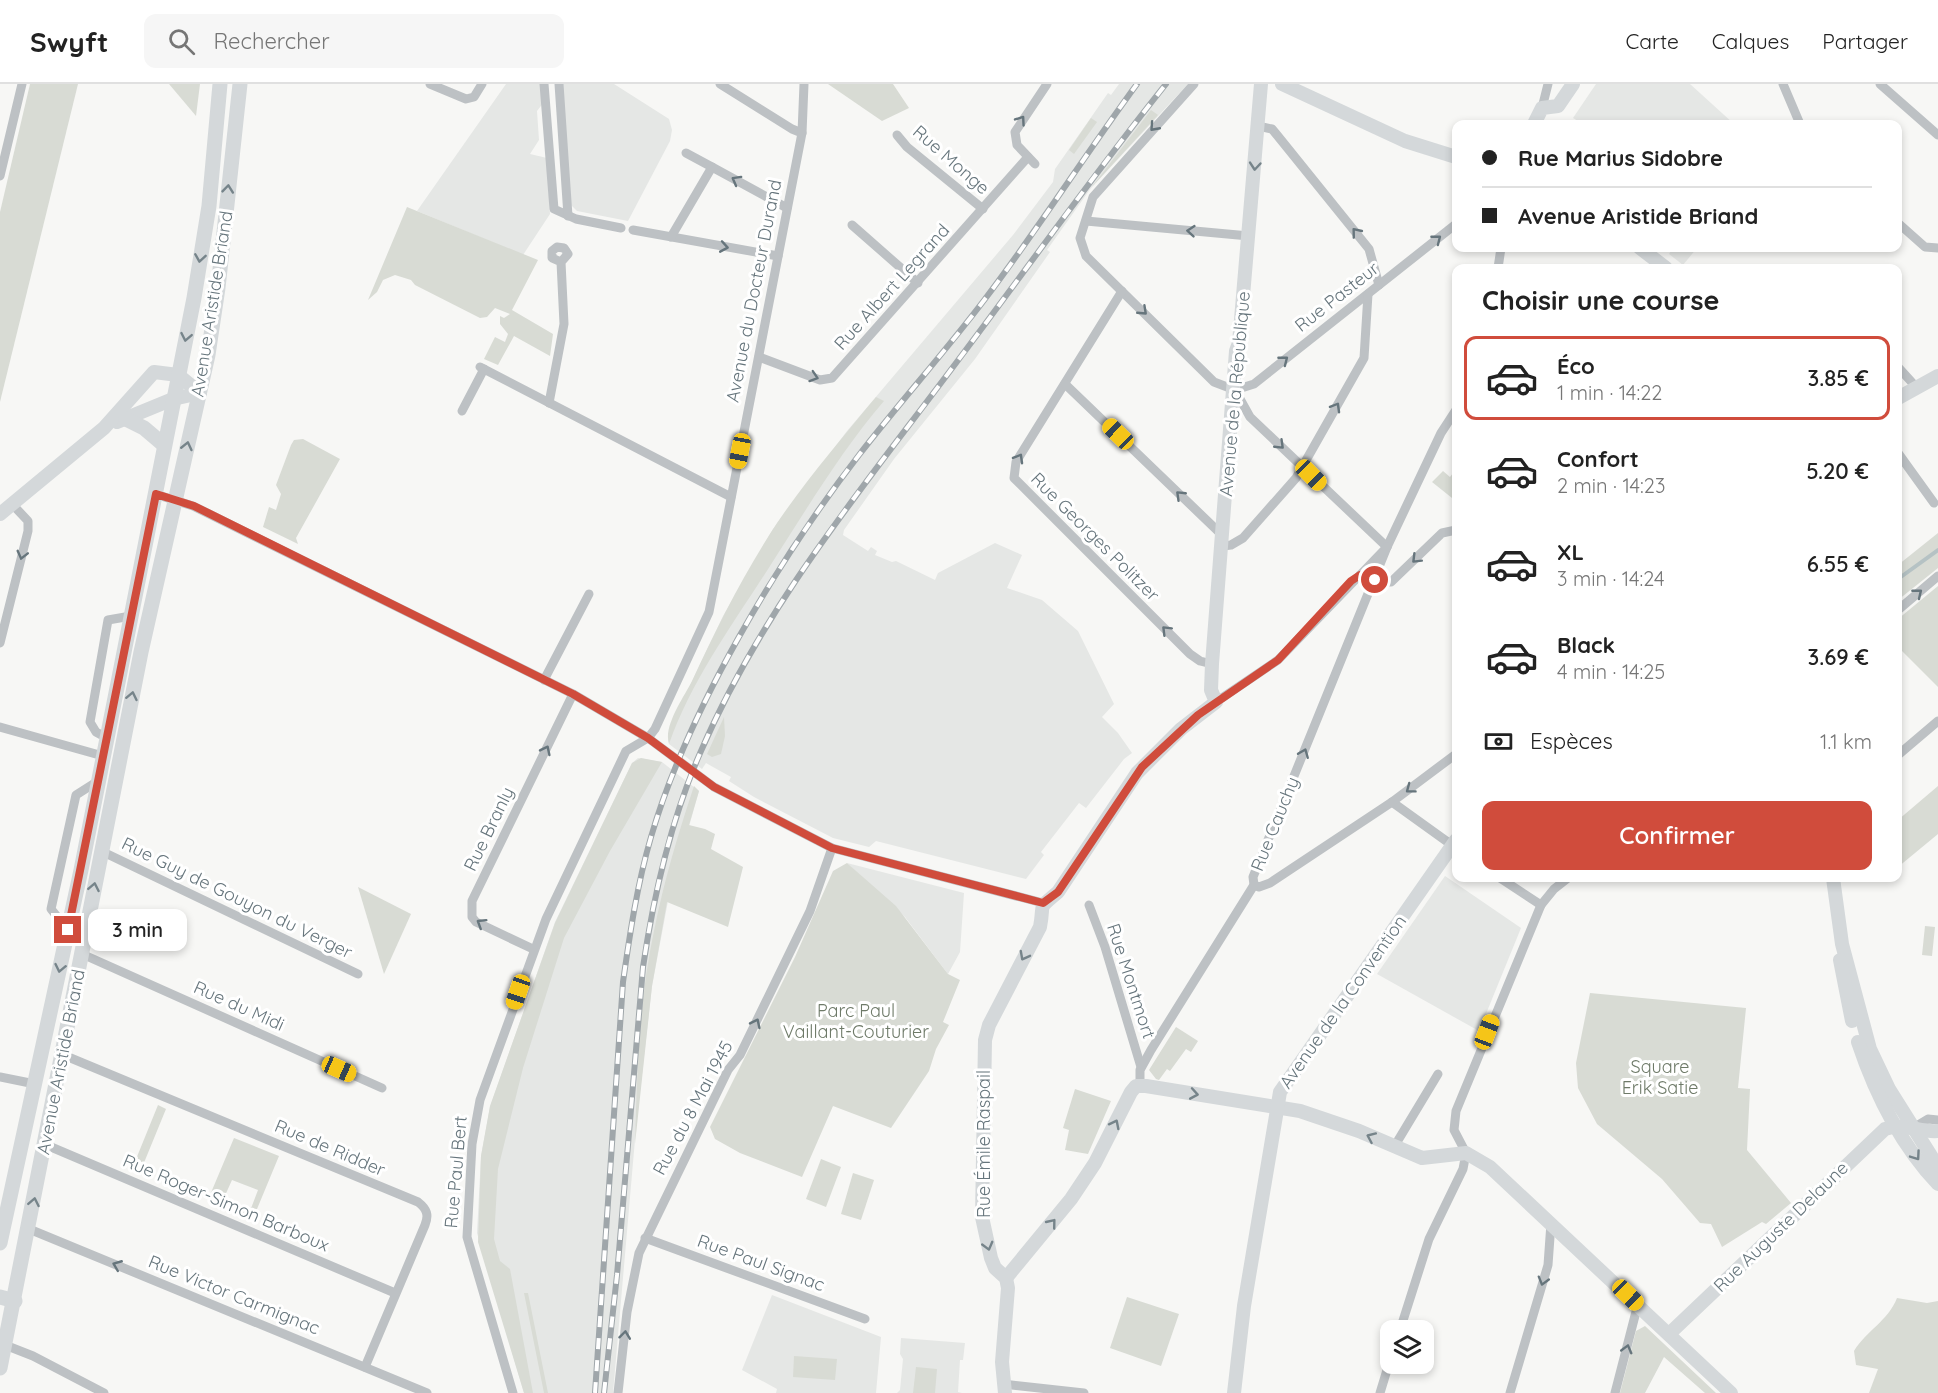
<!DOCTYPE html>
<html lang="fr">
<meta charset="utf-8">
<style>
body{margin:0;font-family:Quicksand,sans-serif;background:#f6f6f6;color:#222;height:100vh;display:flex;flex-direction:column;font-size:22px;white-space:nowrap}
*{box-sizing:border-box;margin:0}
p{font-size:20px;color:#767676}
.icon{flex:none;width:33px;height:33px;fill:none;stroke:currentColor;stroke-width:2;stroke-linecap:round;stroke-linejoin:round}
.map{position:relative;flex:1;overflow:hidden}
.side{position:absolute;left:1452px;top:180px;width:450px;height:618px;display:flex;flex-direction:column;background:#fff;border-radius:12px;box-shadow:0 3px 9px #0003}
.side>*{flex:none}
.hud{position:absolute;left:1452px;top:36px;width:450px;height:132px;border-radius:12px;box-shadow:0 3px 9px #0003;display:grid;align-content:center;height:132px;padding:0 30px;background:#fff}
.buttons{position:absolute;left:1380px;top:1236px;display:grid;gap:12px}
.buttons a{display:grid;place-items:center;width:54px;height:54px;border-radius:12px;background:#fff;box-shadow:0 3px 9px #0003;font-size:30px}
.end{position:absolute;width:27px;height:27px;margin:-14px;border:8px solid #d04c3c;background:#fff;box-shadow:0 0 0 3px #fff}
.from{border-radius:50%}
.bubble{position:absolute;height:42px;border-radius:12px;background:#fff;box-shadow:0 3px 9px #0003;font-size:20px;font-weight:600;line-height:42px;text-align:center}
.car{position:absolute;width:18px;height:36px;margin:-18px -9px;border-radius:8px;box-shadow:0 0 4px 2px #0007;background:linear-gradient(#f5c518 24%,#345 0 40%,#f5c518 0 76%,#345 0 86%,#f5c518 0)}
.hud b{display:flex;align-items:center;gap:21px;height:57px;font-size:22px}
.hud b+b{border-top:2px solid #e0e0e0}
.hud i{width:15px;height:15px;background:#222}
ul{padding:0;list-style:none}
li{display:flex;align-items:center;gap:18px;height:84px;margin:0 12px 9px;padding:0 18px;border:3px solid transparent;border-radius:12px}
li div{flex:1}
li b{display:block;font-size:22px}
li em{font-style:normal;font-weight:600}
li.current{border-color:#d04c3c}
li>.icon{width:54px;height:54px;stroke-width:1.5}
h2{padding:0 30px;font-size:27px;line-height:72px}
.pay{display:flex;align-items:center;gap:15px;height:66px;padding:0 30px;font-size:22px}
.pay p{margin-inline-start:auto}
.primary-button{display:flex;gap:12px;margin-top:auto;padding:12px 30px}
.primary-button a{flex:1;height:69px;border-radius:12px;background:#d04c3c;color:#fff;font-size:24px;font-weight:600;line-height:69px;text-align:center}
header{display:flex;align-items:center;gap:36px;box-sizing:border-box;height:84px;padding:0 30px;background:#fff;border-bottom:2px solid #e0e0e0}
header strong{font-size:28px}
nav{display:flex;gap:33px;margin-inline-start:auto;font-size:21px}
.search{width:420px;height:54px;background:#f6f6f6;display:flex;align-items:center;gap:15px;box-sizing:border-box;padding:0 21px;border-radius:12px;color:#767676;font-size:22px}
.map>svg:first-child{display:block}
.built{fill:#e5e7e5}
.green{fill:#d8dbd4}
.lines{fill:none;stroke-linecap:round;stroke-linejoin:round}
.stream{stroke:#b5c2c4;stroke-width:4}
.street{stroke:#bdc1c4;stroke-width:9}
.secondary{stroke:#d4d8da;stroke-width:14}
.primary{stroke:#d4d8da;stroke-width:15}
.rail-casing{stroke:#9fa6aa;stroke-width:6}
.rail{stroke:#fff;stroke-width:4;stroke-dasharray:11;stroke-linecap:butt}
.oneway{stroke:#66757c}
.oneway2{stroke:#76848a}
.route{stroke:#d04c3c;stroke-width:8}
.labels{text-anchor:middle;stroke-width:6;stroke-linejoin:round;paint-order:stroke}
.street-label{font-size:18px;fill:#66757c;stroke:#fff}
.park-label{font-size:18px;fill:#6e7a68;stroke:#fff}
</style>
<header>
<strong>Swyft</strong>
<div class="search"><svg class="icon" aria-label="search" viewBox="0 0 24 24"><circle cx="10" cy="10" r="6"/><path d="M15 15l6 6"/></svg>Rechercher</div>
<nav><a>Carte</a><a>Calques</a><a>Partager</a></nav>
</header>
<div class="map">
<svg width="1938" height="1309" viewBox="0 0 1938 1309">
<rect width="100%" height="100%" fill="#f7f7f5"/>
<!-- built -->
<g class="built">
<path d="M506,0H541L544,18L537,27L539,56L530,70L547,74L550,130L523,171L417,127Z"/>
<path d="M562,0H614L669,35L672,46L670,57L628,137L577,127L571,121Z"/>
<path d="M1119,0H1188L1091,104L1047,166L1050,168L975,275L894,375L844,446L843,451L868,467L871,463L877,467L875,471L892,478L896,477L935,496L938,489L995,459L1022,471L1007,504L1042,516L1078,547L1114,620L1102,633L1118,649L1132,669L1124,675L1086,724L1079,719L1041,768L1044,771L1026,795L876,757L869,763L833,754L754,713L729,697L731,693L713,683L706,679L702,685L669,660L670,644L723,532L773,445L847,347L1013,151L1053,98L1055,85L1108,9L1111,11Z"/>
<path d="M1596,0H1690L1734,40H1583L1573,34Z"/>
<path d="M1673,164H1697L1683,181L1669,170Z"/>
<path d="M638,674L662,678L699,707L668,817L652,902L636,1044L613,1309H524L477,1149L481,1072L490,1023L555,838L632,679Z"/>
<path d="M847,779L964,809L960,868L948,890L905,833Z"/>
<path d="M1445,792L1521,844L1479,947L1377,890Z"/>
<path d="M772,1211L881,1253L876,1309H776L777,1305L742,1286Z"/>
<path d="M901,1254L965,1259L963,1276H960L958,1308L962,1309H897L900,1306L903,1275L900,1270Z"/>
</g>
<!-- green -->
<g class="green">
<path d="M30,0H78L0,318V128Z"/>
<path d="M169,0H200L196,32Z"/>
<path d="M828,0H893L909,24L882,37Z"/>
<path d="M1151,26L1158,31L1091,104Z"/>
<path d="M1091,34L1097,38L1074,70L1069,66Z"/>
<path d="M407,123L538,176L512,226L553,250L550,272L514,252L498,281L484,275L495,253L505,258L508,250L500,240V232L504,234L510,230L495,224L487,233L480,234L415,201L411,196L395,191L383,196L377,208L368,216Z"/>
<path d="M876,313L884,317C841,367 806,426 770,482C733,540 692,595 669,660C663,642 684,613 692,597C717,543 744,489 777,439C807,395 842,354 876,313Z"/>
<path d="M303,355L340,375L296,454L298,460L263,443L269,423L276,426L281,410L276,401L291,361L294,356Z"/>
<path d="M1456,385V410L1452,414L1432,398L1443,387L1450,393Z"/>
<path d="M1938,449V484L1898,516V481Z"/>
<path d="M1938,502V603L1898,563V535Z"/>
<path d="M724,633L725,652L721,670L712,673L707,670Z"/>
<path d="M641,674L662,678L610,767L564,854L523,984L498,1085L494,1155L500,1177L510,1185L533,1309H524L478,1158L481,1072L490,1022L555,839L632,679Z"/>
<path d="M694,702L699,707L689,741L705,745L715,750L711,765L743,783L728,843L667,818L652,902L635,1060C637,989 639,916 654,847C664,797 678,750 694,702Z"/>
<path d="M1938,702V750L1898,783V736Z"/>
<path d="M847,779L896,822L948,890L960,896L943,938L949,941L936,965L929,987L891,1044L833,1022L802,1093L740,1069L715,1055L710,1043L795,873L833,787Z"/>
<path d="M358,803L411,830L384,890Z"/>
<path d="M1925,842L1935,843L1932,872L1922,871Z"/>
<path d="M1590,909L1746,924L1738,1004L1750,1005L1747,1066L1791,1119L1766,1140L1762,1138L1722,1163L1711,1140L1700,1139L1662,1095L1597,1040L1578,1004L1576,979Z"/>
<path d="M1176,943L1198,957L1191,968L1186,965L1170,987L1167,985L1159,996L1156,995L1149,986Z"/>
<path d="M1075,1005L1111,1017L1088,1070L1065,1066L1069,1046L1063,1044Z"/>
<path d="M158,1021L166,1025L141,1086L150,1090L148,1094L132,1085Z"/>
<path d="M234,1054L279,1072L252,1137L237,1131L240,1123L250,1127L258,1106L232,1096L223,1116L210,1111Z"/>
<path d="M821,1075L841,1083L826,1123L806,1115Z"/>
<path d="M853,1089L874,1096L861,1136L841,1130Z"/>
<path d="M524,1209H528L548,1309H544Z"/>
<path d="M1127,1213L1179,1230L1161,1282L1110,1264Z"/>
<path d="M1897,1214L1927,1219L1938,1217V1309H1869L1878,1285L1856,1281L1854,1267C1866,1247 1888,1237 1897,1214Z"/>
<path d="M1645,1242L1716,1309H1705L1664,1273L1645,1309H1620L1636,1247Z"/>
<path d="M794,1272L837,1275L835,1296L793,1293Z"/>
<path d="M916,1283L937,1285L935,1309H913Z"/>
</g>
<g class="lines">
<!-- stream -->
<path class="stream" d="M1898,495L1938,466"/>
<!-- street -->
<g class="street">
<path d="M430,0L466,15L474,13L482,0"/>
<path d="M544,0L554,125L576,135L621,144"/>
<path d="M559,0L568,132"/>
<path d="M720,0L792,45L802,49"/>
<path d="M1194,0L1093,113L1080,154L1086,172L1214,298L1235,306L1250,333L1387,463"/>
<path d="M1783,0L1800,40"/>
<path d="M1880,0L1938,51"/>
<path d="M1542,24L1548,0"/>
<path d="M1258,42L1272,45L1277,51L1369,165L1379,201"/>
<path d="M897,51L907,63L983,125"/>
<path d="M686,69L712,83"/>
<path d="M1035,80L1017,61L1015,48L1047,0"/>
<path d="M0,92L22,0"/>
<path d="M1086,137L1249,152"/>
<path d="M1898,139L1925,163L1938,164"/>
<path d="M852,141L918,199"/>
<path d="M633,146L778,172"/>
<path d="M671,153L712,83L787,124"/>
<path d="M1498,184L1501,164"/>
<path d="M1122,207L1016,378L1014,394L1190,570L1200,577L1212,580"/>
<path d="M759,273L820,296L832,294L1028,73"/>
<path d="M480,283L731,413"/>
<path d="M1898,283L1917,304"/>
<path d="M1065,300L1222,451"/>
<path d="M1235,306L1254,300L1456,140"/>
<path d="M549,319L564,240L561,178L568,170L564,164L557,163L552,167V174L561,178"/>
<path d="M462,327L484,285"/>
<path d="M1898,369L1934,419"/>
<path d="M155,410L193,422L573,610L648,654L714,703L832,764L1043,819"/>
<path d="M1223,462L1231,461L1243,454L1296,394L1364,274L1368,210"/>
<path d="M1360,491L1380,498H1391L1442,449L1456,446"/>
<path d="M1898,526L1938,492"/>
<path d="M0,559L28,447V437L12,420"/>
<path d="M544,596L589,510"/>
<path d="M1216,618L1278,576L1387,463L1441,349L1456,326"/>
<path d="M0,643L103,672"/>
<path d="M107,654L96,648L90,638L108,536L131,532"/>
<path d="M1898,671L1938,637"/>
<path d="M1392,718L1456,764"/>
<path d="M101,767L358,890"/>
<path d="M1500,794L1541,821"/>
<path d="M1254,801L1259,803L1270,799L1392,718L1456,670"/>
<path d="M1089,821L1105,863L1141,983"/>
<path d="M68,846L51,825L76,711L98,697"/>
<path d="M533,865L476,838L472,833V817L573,610"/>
<path d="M82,870L382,1004"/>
<path d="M61,970L418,1118C427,1125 429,1131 425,1141L365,1283"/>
<path d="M0,993L35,1000"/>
<path d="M1140,1001V986L1151,966L1254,801L1253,793L1387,463"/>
<path d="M1913,1044L1928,1035L1938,1036"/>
<path d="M44,1060L395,1209"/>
<path d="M1394,1063L1438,990"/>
<path d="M29,1145L427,1309"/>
<path d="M645,1154L865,1235"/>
<path d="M1400,1246L1429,1155L1463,1085L1466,1069L1454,1046L1456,1027L1541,821L1554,805L1568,794"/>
<path d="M5,1261L33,1272L104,1309"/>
<path d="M1003,1300L1084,1309"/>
<path d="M513,1309L467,1153L472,1060L480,1016L546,835L626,667L648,654L655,645L709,528L802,49L804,0"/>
<path d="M618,1309L627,1228L639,1169L728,986L740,971L810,827L832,764"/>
<path d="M1380,1309L1390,1276"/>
<path d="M1510,1309L1548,1181L1551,1139"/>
<path d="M1615,1309L1638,1220"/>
</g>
<!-- secondary -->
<g class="secondary">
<path d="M1282,0L1405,57L1456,73"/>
<path d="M1534,40L1542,24L1558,22L1573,0"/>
<path d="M1640,164L1666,184"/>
<path d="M1898,314L1938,292"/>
<path d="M117,338L173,315L200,309"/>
<path d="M0,430L104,344L154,288L178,291L200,309"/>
<path d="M1833,794L1842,860L1870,965L1889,1005L1938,1083"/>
<path d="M1840,876L1852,937"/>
<path d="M1858,958C1875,1009 1901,1061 1938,1100"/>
<path d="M1006,1194L1071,1115L1095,1079L1131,1008L1136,1002H1146L1300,1027L1359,1047L1422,1074L1466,1069L1490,1083L1731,1309"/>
<path d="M1669,1250L1885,1045C1902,1038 1921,1049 1938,1047"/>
<path d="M1005,1309L1002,1278L1008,1204L1006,1194L995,1184L991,1174L982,1133L985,956L989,941L1040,843C1045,817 1036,827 1058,808L1137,689L1181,645L1216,618L1211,606L1212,580L1236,267L1239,259L1261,0"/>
<path d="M1234,1309L1244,1222L1280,1008L1456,756"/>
</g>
<!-- primary -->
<g class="primary">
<path d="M126,335L144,344L164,361"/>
<path d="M0,1159L81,786L194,214L209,122L220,0"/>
<path d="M0,1213L15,1217"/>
<path d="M0,1284L141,568L208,271L218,204L240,0"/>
</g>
<!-- rail casing -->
<g class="rail-casing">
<g id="rail">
<path d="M595,1309L623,898C630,849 637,801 651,753C688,626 778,476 859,371C900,318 945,268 985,215C1038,145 1085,71 1137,0"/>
<path d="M604,1309L617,1191L643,883C654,809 671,735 701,667C764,521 865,401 959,275C1028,183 1094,90 1166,0"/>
</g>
</g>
<!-- rail -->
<use href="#rail" class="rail"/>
</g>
<!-- one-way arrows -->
<defs><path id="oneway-chevron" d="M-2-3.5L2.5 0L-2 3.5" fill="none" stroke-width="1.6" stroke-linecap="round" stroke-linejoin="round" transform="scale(1.5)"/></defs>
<g class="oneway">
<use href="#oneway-chevron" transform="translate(1021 36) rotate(-55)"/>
<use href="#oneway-chevron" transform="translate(1154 43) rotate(132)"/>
<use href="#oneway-chevron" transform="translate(736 96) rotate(-151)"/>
<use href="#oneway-chevron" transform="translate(1191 147) rotate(-175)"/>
<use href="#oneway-chevron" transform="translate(1356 148) rotate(-129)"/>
<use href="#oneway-chevron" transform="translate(1437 155) rotate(-38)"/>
<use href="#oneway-chevron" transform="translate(724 163) rotate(10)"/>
<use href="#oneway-chevron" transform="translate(1143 227) rotate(43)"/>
<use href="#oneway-chevron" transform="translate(1284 276) rotate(-38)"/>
<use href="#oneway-chevron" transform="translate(814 293) rotate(18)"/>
<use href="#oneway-chevron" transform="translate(1336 323) rotate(-60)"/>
<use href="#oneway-chevron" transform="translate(1280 361) rotate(44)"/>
<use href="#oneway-chevron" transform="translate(1019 374) rotate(-60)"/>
<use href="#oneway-chevron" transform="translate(1180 411) rotate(-136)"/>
<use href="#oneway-chevron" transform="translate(22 471) rotate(104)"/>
<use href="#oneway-chevron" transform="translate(1416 475) rotate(135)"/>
<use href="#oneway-chevron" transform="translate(1918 509) rotate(-39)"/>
<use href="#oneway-chevron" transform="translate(1166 546) rotate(-135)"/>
<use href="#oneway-chevron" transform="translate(546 666) rotate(-64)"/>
<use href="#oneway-chevron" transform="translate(1304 669) rotate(-68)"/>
<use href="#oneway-chevron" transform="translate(1410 705) rotate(143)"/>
<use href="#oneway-chevron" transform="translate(481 839) rotate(-148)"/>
<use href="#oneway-chevron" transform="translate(756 939) rotate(-64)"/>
<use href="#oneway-chevron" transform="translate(117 1181) rotate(-158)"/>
<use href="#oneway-chevron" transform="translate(1543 1197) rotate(106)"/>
<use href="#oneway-chevron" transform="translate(625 1251) rotate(-83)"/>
<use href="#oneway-chevron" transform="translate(1627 1265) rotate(-75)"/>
</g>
<g class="oneway2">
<use href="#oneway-chevron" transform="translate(1255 82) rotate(95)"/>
<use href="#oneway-chevron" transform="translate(228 105) rotate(-84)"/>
<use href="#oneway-chevron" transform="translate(200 174) rotate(99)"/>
<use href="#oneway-chevron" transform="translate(186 253) rotate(101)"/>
<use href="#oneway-chevron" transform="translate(187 362) rotate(-77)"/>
<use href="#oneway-chevron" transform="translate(132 612) rotate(-78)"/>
<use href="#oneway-chevron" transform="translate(94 803) rotate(-79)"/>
<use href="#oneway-chevron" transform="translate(1024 872) rotate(118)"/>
<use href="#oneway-chevron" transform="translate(60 884) rotate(102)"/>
<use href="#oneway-chevron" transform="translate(1194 1010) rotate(10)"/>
<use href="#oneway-chevron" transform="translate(1115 1040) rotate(-63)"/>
<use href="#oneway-chevron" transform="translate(1371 1053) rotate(-156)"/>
<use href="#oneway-chevron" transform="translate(1916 1072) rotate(55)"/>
<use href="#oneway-chevron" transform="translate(34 1118) rotate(-79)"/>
<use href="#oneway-chevron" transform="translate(1052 1139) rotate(-51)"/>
<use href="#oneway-chevron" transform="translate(988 1162) rotate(75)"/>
</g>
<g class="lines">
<!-- route -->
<path class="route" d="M68,846L156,410L194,422L573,610L648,654L714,703L832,764L1043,819L1058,808L1142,683L1198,631L1278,576L1351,497L1360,491L1375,496"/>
</g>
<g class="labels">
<!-- street labels -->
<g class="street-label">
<text transform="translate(951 76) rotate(41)" y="6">Rue Monge</text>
<text transform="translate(892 203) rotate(-48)" y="6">Rue Albert Legrand</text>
<text transform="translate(754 207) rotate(-79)" y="6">Avenue du Docteur Durand</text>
<text transform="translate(1337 213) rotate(-38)" y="6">Rue Pasteur</text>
<text transform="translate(212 220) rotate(-81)" y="6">Avenue Aristide Briand</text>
<text transform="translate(1235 310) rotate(-85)" y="6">Avenue de la République</text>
<text transform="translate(1095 453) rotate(45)" y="6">Rue Georges Politzer</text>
<text transform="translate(1275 740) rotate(-68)" y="6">Rue Cauchy</text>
<text transform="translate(489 745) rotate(-64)" y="6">Rue Branly</text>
<text transform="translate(237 814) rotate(26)" y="6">Rue Guy de Gouyon du Verger</text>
<text transform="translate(1131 897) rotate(72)" y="6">Rue Montmort</text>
<text transform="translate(1343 918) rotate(-55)" y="6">Avenue de la Convention</text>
<text transform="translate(239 922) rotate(24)" y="6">Rue du Midi</text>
<text transform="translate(61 978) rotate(-79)" y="6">Avenue Aristide Briand</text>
<text transform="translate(693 1024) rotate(-62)" y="6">Rue du 8 Mai 1945</text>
<text transform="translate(984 1060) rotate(-90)" y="6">Rue Émile Raspail</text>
<text transform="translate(330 1064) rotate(23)" y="6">Rue de Ridder</text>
<text transform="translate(456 1088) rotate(-85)" y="6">Rue Paul Bert</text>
<text transform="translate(226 1119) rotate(23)" y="6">Rue Roger-Simon Barboux</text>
<text transform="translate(1781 1143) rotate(-44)" y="6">Rue Auguste Delaune</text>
<text transform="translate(761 1179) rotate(20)" y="6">Rue Paul Signac</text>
<text transform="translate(234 1211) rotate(22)" y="6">Rue Victor Carmignac</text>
</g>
<!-- park labels -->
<g class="park-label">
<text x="856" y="933">Parc Paul<tspan x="856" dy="21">Vaillant-Couturier</tspan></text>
<text x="1660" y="989">Square<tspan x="1660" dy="21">Erik Satie</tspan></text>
</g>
</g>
</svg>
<div class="buttons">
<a><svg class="icon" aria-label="layers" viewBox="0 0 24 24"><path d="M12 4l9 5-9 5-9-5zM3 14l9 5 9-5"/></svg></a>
</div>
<i class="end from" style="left:1375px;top:496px"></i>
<i class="end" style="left:68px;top:846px"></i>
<div class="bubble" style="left:88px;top:825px;width:99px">3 min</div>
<i class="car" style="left:1118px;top:350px;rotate:314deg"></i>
<i class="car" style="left:740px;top:367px;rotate:191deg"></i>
<i class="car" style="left:1311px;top:391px;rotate:135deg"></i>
<i class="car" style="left:518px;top:908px;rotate:199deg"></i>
<i class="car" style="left:1487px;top:948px;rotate:21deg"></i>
<i class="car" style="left:339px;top:985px;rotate:114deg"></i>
<i class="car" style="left:1628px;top:1211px;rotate:134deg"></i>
<div class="hud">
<b><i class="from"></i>Rue Marius Sidobre</b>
<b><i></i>Avenue Aristide Briand</b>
</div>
<section class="side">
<h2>Choisir une course</h2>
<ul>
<li class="current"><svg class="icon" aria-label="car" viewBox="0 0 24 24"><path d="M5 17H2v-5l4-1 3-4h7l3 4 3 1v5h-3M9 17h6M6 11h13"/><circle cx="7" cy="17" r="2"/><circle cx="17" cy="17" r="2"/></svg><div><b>Éco</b><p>1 min · 14:22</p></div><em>3.85 €</em></li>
<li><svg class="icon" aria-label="car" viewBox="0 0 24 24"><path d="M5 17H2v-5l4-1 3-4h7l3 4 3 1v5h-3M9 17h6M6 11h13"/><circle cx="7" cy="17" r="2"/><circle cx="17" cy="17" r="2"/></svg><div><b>Confort</b><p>2 min · 14:23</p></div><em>5.20 €</em></li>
<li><svg class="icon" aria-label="car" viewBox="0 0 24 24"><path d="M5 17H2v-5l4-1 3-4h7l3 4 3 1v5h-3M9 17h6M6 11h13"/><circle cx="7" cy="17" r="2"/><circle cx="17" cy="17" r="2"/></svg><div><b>XL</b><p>3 min · 14:24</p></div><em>6.55 €</em></li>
<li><svg class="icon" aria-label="car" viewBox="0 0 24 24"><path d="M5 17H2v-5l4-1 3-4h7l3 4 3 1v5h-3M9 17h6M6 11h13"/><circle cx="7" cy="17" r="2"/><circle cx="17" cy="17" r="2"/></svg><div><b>Black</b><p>4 min · 14:25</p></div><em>3.69 €</em></li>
</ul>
<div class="pay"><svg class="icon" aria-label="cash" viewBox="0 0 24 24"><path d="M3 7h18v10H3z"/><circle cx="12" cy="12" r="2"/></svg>Espèces<p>1.1 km</p></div>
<div class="primary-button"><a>Confirmer</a></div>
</section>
</div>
